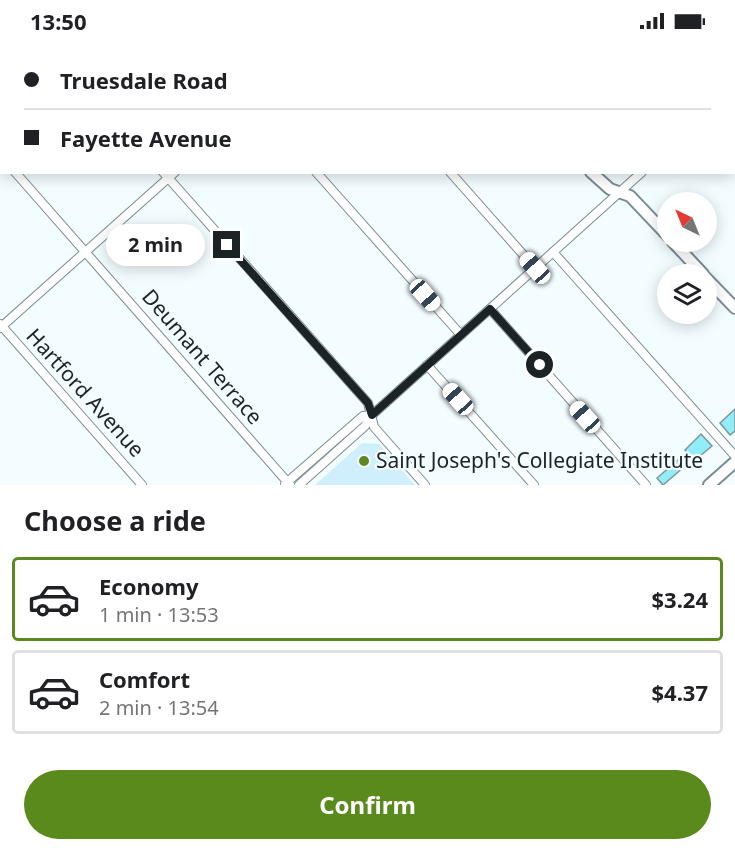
<!DOCTYPE html>
<meta charset="utf-8">
<style>
body{margin:0;font-family:"Noto Sans",sans-serif;background:#f2f2f2;color:#202124;height:100vh;display:flex;flex-direction:column;font-size:22px;white-space:nowrap}
*{box-sizing:border-box;margin:0}
p{font-size:20px;color:#757577}
.icon{flex:none;width:33px;height:33px;fill:none;stroke:currentColor;stroke-width:2;stroke-linecap:round;stroke-linejoin:round}
.map{position:relative;height:443px;overflow:hidden}
.details{display:flex;flex-direction:column;background:#fff;flex:1}
.details>*{flex:none}
.top-card{position:absolute;left:0px;top:0px;width:735px;height:132px;box-shadow:0 3px 15px #0003;display:grid;align-content:center;height:132px;padding:0 24px;background:#fff}
.needle{width:39px;rotate:317deg}
.tools{position:absolute;left:657px;top:150px;display:grid;gap:12px}
.tools a{display:grid;place-items:center;width:60px;height:60px;border-radius:50%;background:#fff;box-shadow:0 3px 15px #0003;font-size:30px}
.end{position:absolute;width:27px;height:27px;margin:-14px;border:8px solid #1b2326;background:#fff;box-shadow:0 0 0 3px #fff}
.from{border-radius:50%}
.bubble{position:absolute;height:42px;border-radius:21px;background:#fff;box-shadow:0 3px 15px #0003;font-size:20px;font-weight:700;line-height:42px;text-align:center}
.car{position:absolute;width:18px;height:36px;margin:-18px -9px;border-radius:8px;box-shadow:0 0 4px 2px #0007;background:linear-gradient(#fff 24%,#345 0 40%,#fff 0 76%,#345 0 86%,#fff 0)}
.top-card b{display:flex;align-items:center;gap:21px;height:57px;font-size:22px}
.top-card b+b{border-top:2px solid #e0e0e0}
.top-card i{width:15px;height:15px;background:#202124}
ul{padding:0;list-style:none}
li{display:flex;align-items:center;gap:18px;height:84px;margin:0 12px 9px;padding:0 12px;border:3px solid #e0e0e0;border-radius:6px}
li div{flex:1}
li b{display:block;font-size:22px}
li em{font-style:normal;font-weight:700}
li.current{border-color:#5b8a1c}
li>.icon{width:54px;height:54px;stroke-width:1.5}
h2{padding:0 24px;font-size:27px;line-height:72px}
.action{display:flex;gap:12px;margin-top:auto;padding:12px 24px}
.action a{flex:1;height:69px;border-radius:36px;background:#5b8a1c;color:#fff;font-size:24px;font-weight:700;line-height:69px;text-align:center}
.status{display:flex;justify-content:space-between;align-items:center;height:42px;padding:0 30px;background:#fff;direction:ltr}
.status svg{height:16px;fill:currentColor}
.map>svg:first-child{display:block}
.green{fill:#cfeffc}
.building{fill:#91edf8;stroke:#7f9598;stroke-width:1.5}
.lines{fill:none;stroke-linecap:round;stroke-linejoin:round}
.street-casing{stroke:#798c94;stroke-width:10}
.secondary-casing{stroke:#798c94;stroke-width:14}
.street{stroke:#fff;stroke-width:8}
.secondary{stroke:#fff;stroke-width:10}
.route{stroke:#1b2326;stroke-width:8}
.poi-dot{fill:#5b8a1c;stroke:#f3fcff;stroke-width:2}
.labels{text-anchor:middle;stroke-width:4.5;stroke-linejoin:round;paint-order:stroke}
.street-label{font-size:21px;fill:#1b2326;stroke:#f3fcff}
.poi-label{font-size:21px;fill:#1b2326;stroke:#f3fcff;text-anchor:start}
</style>
<div class="status"><b>13:50</b><svg viewBox="0 0 49 12"><path d="M0 12V9h3v3zM5 12V6h3v6zM10 12V3h3v9zM15 12V0h3v12zM26 1h20v11H26zM47 4h2v5h-2z"/></svg></div>
<div class="map">
<svg width="735" height="443" viewBox="0 0 735 443">
<rect width="100%" height="100%" fill="#f3fcff"/>
<!-- green -->
<path class="green" d="M362,401L379,402L415,443H315Z"/>
<!-- building -->
<g class="building">
<path d="M735,367V389L730,393L720,381Z"/>
<path d="M701,392L712,404L694,419L685,408Z"/>
<path d="M678,418L684,425L663,443L657,436Z"/>
</g>
<g class="lines">
<!-- street casing -->
<g class="street-casing">
<g id="street">
<path d="M48,0L49,2"/>
<path d="M200,0L202,2"/>
<path d="M334,0L335,2"/>
<path d="M614,0L616,2"/>
<path d="M321,2L323,0"/>
<path d="M734,49L735,47"/>
<path d="M734,107L735,109"/>
<path d="M0,113L2,115"/>
<path d="M15,130L290,443"/>
<path d="M163,130L368,361L374,385L425,443"/>
<path d="M316,130L461,293"/>
<path d="M450,130L535,226"/>
<path d="M553,210L735,414"/>
<path d="M490,267L646,443"/>
<path d="M0,282L142,443"/>
<path d="M0,286L175,130"/>
<path d="M427,323L534,443"/>
<path d="M285,442L363,374L372,373"/>
<path d="M299,443L365,384L372,373L642,130"/>
</g>
</g>
<!-- secondary casing -->
<g class="secondary-casing">
<g id="secondary">
<path d="M475,0L476,2"/>
<path d="M591,130L610,147L630,154L668,194"/>
<path d="M673,200L703,232"/>
<path d="M706,236L735,266"/>
<path d="M709,443L735,420"/>
</g>
</g>
<!-- street -->
<use href="#street" class="street"/>
<!-- secondary -->
<use href="#secondary" class="secondary"/>
</g>
<g class="lines">
<!-- route -->
<path class="route" d="M227,203L368,361L372,373L490,267L540,323"/>
</g>
<!-- markers -->
<circle class="poi-dot" cx="364" cy="419" r="6"/>
<g class="labels">
<!-- street labels -->
<g class="street-label">
<text transform="translate(202 315) rotate(49)" y="7">Deumant Terrace</text>
<text transform="translate(85 351) rotate(48)" y="7">Hartford Avenue</text>
</g>
<!-- poi labels -->
<g class="poi-label">
<text x="376" y="426">Saint Joseph's Collegiate Institute</text>
</g>
</g>
</svg>
<div class="tools">
<a><svg class="needle" viewBox="-14 -14 28 28"><path d="M0-13l5 13h-10z" fill="#e53935"/><path d="M0 13l5-13h-10z" fill="#757577"/></svg></a>
<a><svg class="icon" aria-label="layers" viewBox="0 0 24 24"><path d="M12 4l9 5-9 5-9-5zM3 14l9 5 9-5"/></svg></a>
</div>
<i class="end from" style="left:540px;top:323px"></i>
<i class="end" style="left:227px;top:203px"></i>
<div class="bubble" style="left:106px;top:182px;width:99px">2 min</div>
<i class="car" style="left:535px;top:226px;rotate:318deg"></i>
<i class="car" style="left:425px;top:253px;rotate:138deg"></i>
<i class="car" style="left:458px;top:357px;rotate:318deg"></i>
<i class="car" style="left:585px;top:375px;rotate:318deg"></i>
<div class="top-card">
<b><i class="from"></i>Truesdale Road</b>
<b><i></i>Fayette Avenue</b>
</div>
</div>
<section class="details">
<h2>Choose a ride</h2>
<ul>
<li class="current"><svg class="icon" aria-label="car" viewBox="0 0 24 24"><path d="M5 17H2v-5l4-1 3-4h7l3 4 3 1v5h-3M9 17h6M6 11h13"/><circle cx="7" cy="17" r="2"/><circle cx="17" cy="17" r="2"/></svg><div><b>Economy</b><p>1 min · 13:53</p></div><em>$3.24</em></li>
<li><svg class="icon" aria-label="car" viewBox="0 0 24 24"><path d="M5 17H2v-5l4-1 3-4h7l3 4 3 1v5h-3M9 17h6M6 11h13"/><circle cx="7" cy="17" r="2"/><circle cx="17" cy="17" r="2"/></svg><div><b>Comfort</b><p>2 min · 13:54</p></div><em>$4.37</em></li>
</ul>
<div class="action"><a>Confirm</a></div>
</section>
